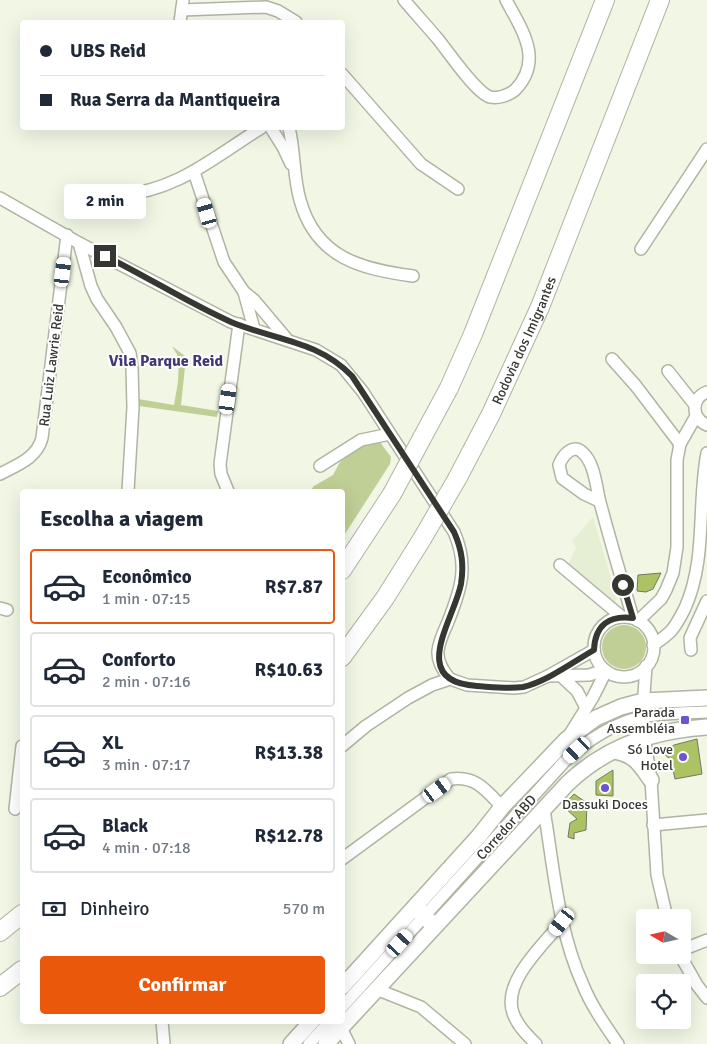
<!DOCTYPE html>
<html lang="pt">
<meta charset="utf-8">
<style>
body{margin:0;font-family:Signika,sans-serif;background:#f2f2f3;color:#1f2937;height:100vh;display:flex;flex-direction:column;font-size:19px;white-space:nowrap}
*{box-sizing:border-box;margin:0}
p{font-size:16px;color:#747a83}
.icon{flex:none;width:28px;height:28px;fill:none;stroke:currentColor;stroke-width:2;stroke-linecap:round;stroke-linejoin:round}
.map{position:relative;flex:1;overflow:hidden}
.details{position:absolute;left:20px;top:489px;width:325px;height:535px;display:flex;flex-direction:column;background:#fff;border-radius:5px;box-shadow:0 5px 20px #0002}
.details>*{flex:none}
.guide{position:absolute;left:20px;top:20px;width:325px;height:110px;border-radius:5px;box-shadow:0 5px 20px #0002;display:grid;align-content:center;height:110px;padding:0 20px;background:#fff}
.needle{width:32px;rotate:279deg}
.fabs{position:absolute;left:636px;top:909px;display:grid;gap:10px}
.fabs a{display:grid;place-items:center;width:55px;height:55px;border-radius:5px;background:#fff;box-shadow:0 5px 20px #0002;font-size:25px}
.end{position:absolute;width:22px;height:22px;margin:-11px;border:6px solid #353730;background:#fff;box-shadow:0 0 0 2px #fff}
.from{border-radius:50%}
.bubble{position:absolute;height:35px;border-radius:5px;background:#fff;box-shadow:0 5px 20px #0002;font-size:16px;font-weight:800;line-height:35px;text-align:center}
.car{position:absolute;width:15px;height:30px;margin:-15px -8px;border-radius:6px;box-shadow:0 0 4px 1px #0007;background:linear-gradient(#fff 24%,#345 0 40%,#fff 0 76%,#345 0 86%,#fff 0)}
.guide b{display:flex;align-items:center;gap:18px;height:48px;font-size:19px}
.guide b+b{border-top:1px solid #e0e1e3}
.guide i{width:12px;height:12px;background:#1f2937}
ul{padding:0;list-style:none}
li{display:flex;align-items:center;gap:15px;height:75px;margin:0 10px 8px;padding:0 10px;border:2px solid #e0e1e3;border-radius:5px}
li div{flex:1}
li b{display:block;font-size:19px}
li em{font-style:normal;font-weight:800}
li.on{border-color:#ea580c}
li>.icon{width:45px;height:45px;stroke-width:1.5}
h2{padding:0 20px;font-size:22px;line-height:60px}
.pay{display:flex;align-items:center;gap:12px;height:55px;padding:0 20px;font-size:19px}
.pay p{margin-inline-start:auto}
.cta{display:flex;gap:10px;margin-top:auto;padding:10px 20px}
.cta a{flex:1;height:58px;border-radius:5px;background:#ea580c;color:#fff;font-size:20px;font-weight:800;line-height:58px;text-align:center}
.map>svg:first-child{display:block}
.built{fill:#e6eed4}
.green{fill:#bfcf96}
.building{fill:#acc364;stroke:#737867}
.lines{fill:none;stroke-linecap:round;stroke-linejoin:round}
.minor-casing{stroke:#afb5a3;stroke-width:14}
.major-casing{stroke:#afb5a3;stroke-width:18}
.highway-casing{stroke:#afb5a3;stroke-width:20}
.minor{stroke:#fff;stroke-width:11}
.major{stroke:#fff;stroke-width:15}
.highway{stroke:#fff;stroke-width:18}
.highway-bridge-casing{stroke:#afb5a3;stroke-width:20;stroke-linecap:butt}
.highway-bridge{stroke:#fff;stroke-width:18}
.route{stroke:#353730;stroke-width:6}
.poi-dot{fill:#6e54ce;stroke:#fff;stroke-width:2}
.labels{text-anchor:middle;stroke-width:4;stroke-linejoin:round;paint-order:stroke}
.street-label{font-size:14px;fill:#353730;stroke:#fff}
.poi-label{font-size:14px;fill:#353730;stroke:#fff;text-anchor:end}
.quarter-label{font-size:16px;font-weight:bold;fill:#433875;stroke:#fff}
</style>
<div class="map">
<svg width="707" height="1044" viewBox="0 0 707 1044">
<rect width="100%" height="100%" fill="#f1f7e4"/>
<!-- built -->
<path class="built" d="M593,517L617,599L614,604L565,573L576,547L572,541Z"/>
<!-- green -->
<g class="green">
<path d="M172,346L186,357L181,405L218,411L217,417L139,406L138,399L174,405L178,382L179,358Z"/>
<path d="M365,441L380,442L391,457L390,464L343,537L342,491H310L314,486L333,475L340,462Z"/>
<circle cx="624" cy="647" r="22"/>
</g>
<!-- building -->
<g class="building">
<path d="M661,573L653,589L646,592L637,591L638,575Z"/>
<path d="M697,739L702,774L675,779L671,760L663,753L674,745Z"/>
<path d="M613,770V796L596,795V781Z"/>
<path d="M574,794L587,803L586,830L574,833V839L568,837L570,823L577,819L563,806Z"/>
</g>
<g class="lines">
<!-- minor casing -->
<g class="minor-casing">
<g id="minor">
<path d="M404,0C415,13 426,25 437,38C448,51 475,92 490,97C498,99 509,95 515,90C544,60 522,30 506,0"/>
<path d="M182,10L266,7L278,11L296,22"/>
<path d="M180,22L183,0"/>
<path d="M342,74L421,164L458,189"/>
<path d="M271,128L283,147L291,164"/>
<path d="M289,128C295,151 293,176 300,200C316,258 361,269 413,276"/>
<path d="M194,172L224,262L244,292L254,300L286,338"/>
<path d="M117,196C179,190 211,159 261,128"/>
<path d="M0,198L79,243L231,322L316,350L341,365L363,392L454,532C469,566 461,589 448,622C444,631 439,641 438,651C437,662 443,671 450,679"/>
<path d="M79,243L91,286L97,299L116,327L130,353L132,368L133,407L128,491"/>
<path d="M641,249L707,149"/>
<path d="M244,292L254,329"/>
<path d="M612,359L636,386L680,444"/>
<path d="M668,371L695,405"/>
<path d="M707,392C691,398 691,418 707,425"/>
<path d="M320,466L361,440L390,434"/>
<path d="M0,474C17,465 37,458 42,438L67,235"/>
<path d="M228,491L221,474L220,464L239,324"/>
<path d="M599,501L584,494L562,478L559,465C562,457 572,443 582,452C596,464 596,490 601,506C611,543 622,581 633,618"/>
<path d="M560,565L622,617"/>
<path d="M0,608L7,610"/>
<circle cx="624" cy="647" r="30"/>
<path d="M638,621L661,599L666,590L673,573L677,547V460L680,444L696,416"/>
<path d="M653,645C659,641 666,636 671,631C677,624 681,616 685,608C707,559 697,505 707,453"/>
<path d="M691,650L690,638L707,601"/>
<path d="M646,666L642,723L651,780L657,875L667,918"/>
<path d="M548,676L589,675L605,670"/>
<path d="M562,677L577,691L586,708"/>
<path d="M570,734L593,697L606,671"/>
<path d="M342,746L366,726L408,698L432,685L450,679L467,685L514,688L524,687L548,676L594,650"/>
<path d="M15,809L22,746"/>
<path d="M544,810C554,869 558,930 583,985C592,1007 605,1025 618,1044"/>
<path d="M653,825L707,820"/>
<path d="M342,859L451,779C476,776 486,790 502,807"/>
<path d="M682,950L707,940"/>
<path d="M680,955L697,985L707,998"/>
<path d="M376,989L421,1007L465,1044"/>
<path d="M342,1007L564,762C585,742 612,724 641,717C662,713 685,713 707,712"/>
<path d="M162,1021L164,1044"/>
<path d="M341,1028L349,1044"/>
<path d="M309,1044L330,1021"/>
<path d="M536,1044C527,1035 517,1025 513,1013C502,982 543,945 562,922"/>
</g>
</g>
<!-- major casing -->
<g class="major-casing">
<g id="major">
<path d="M614,751C635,755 639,763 651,780"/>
<path d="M417,905C420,915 426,921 436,924"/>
<path d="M342,987L479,836L502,807L567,739L596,718L621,707L643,701L707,698"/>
<path d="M291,1044L312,1021"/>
<path d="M326,1044L568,783C607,746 655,730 707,727"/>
</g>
</g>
<!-- highway casing -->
<g class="highway-casing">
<g id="highway">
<path d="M422,438L449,388L473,334L605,0"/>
<path id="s1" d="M457,479L491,414L540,307L660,0"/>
<path d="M342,570L392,494"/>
<path d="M342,657L385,598L422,539"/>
<path d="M0,932L22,914"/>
<path d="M0,987L22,970"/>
</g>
</g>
<!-- minor -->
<use href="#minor" class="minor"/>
<!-- major -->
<use href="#major" class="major"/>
<!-- highway -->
<use href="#highway" class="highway"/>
<!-- highway-bridge casing -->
<g class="highway-bridge-casing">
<g id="highway-bridge">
<path d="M392,494L422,438"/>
<path d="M422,539L457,479"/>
</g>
</g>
<!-- highway-bridge -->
<use href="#highway-bridge" class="highway-bridge"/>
</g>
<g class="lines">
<!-- route -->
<path class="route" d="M105,256C148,277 188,303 231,322C274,340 317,340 352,376L454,532C462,550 464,565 461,584C454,620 407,682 477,686C492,687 508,689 523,687C546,682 573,662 594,650C595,625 609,615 633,618L623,585"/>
</g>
<!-- markers -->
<g class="poi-dot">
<rect x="680" y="715" width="10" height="10" rx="2.5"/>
<circle cx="683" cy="757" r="5"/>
<circle cx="605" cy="788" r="5"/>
</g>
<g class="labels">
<!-- street labels -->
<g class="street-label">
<text dy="5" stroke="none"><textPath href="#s1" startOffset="154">Rodovia dos Imigrantes</textPath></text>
<text transform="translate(51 365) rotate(-83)" y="5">Rua Luiz Lawrie Reid</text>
<text transform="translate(506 827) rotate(-48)" y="5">Corredor ABD</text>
</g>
<!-- poi labels -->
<g class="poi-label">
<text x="675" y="717">Parada<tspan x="675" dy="16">Assembléia</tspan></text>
<text x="673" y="754">Só Love<tspan x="673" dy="16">Hotel</tspan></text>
<text x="605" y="809" text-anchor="middle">Dassuki Doces</text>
</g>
<!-- quarter labels -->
<g class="quarter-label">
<text x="166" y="366">Vila Parque Reid</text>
</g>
</g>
</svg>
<div class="fabs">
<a><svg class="needle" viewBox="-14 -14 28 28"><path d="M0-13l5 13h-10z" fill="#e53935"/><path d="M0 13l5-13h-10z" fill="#747a83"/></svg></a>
<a><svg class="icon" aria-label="locate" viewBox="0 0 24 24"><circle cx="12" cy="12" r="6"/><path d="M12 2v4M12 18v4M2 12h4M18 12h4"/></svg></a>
</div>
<i class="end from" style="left:623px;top:585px"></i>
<i class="end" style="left:105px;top:256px"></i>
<div class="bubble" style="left:64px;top:184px;width:82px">2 min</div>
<i class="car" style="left:207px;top:213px;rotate:344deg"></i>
<i class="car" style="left:63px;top:272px;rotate:7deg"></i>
<i class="car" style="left:228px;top:399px;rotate:8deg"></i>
<i class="car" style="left:577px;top:750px;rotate:227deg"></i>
<i class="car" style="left:437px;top:790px;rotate:54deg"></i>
<i class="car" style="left:562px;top:922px;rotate:219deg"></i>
<i class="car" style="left:400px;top:943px;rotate:42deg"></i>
<div class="guide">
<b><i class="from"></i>UBS Reid</b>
<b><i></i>Rua Serra da Mantiqueira</b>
</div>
<section class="details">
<h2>Escolha a viagem</h2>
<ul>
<li class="on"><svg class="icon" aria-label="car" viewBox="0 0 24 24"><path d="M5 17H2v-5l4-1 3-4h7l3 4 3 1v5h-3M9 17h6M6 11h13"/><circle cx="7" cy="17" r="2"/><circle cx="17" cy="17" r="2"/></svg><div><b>Econômico</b><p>1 min · 07:15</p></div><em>R$7.87</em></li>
<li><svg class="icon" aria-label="car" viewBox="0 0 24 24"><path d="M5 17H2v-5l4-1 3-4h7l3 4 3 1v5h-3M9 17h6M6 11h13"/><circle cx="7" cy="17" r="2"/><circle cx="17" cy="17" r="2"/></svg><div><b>Conforto</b><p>2 min · 07:16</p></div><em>R$10.63</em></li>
<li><svg class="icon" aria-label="car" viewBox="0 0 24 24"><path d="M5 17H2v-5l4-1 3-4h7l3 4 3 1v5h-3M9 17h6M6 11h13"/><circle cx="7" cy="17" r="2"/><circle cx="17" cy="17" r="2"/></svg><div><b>XL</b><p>3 min · 07:17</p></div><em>R$13.38</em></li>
<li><svg class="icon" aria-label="car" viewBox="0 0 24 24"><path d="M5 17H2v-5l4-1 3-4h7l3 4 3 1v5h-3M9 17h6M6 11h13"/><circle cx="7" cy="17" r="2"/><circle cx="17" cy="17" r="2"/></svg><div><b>Black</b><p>4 min · 07:18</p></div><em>R$12.78</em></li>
</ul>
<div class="pay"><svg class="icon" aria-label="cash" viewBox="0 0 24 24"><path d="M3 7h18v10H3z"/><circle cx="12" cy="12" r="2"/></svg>Dinheiro<p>570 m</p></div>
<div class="cta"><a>Confirmar</a></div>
</section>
</div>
